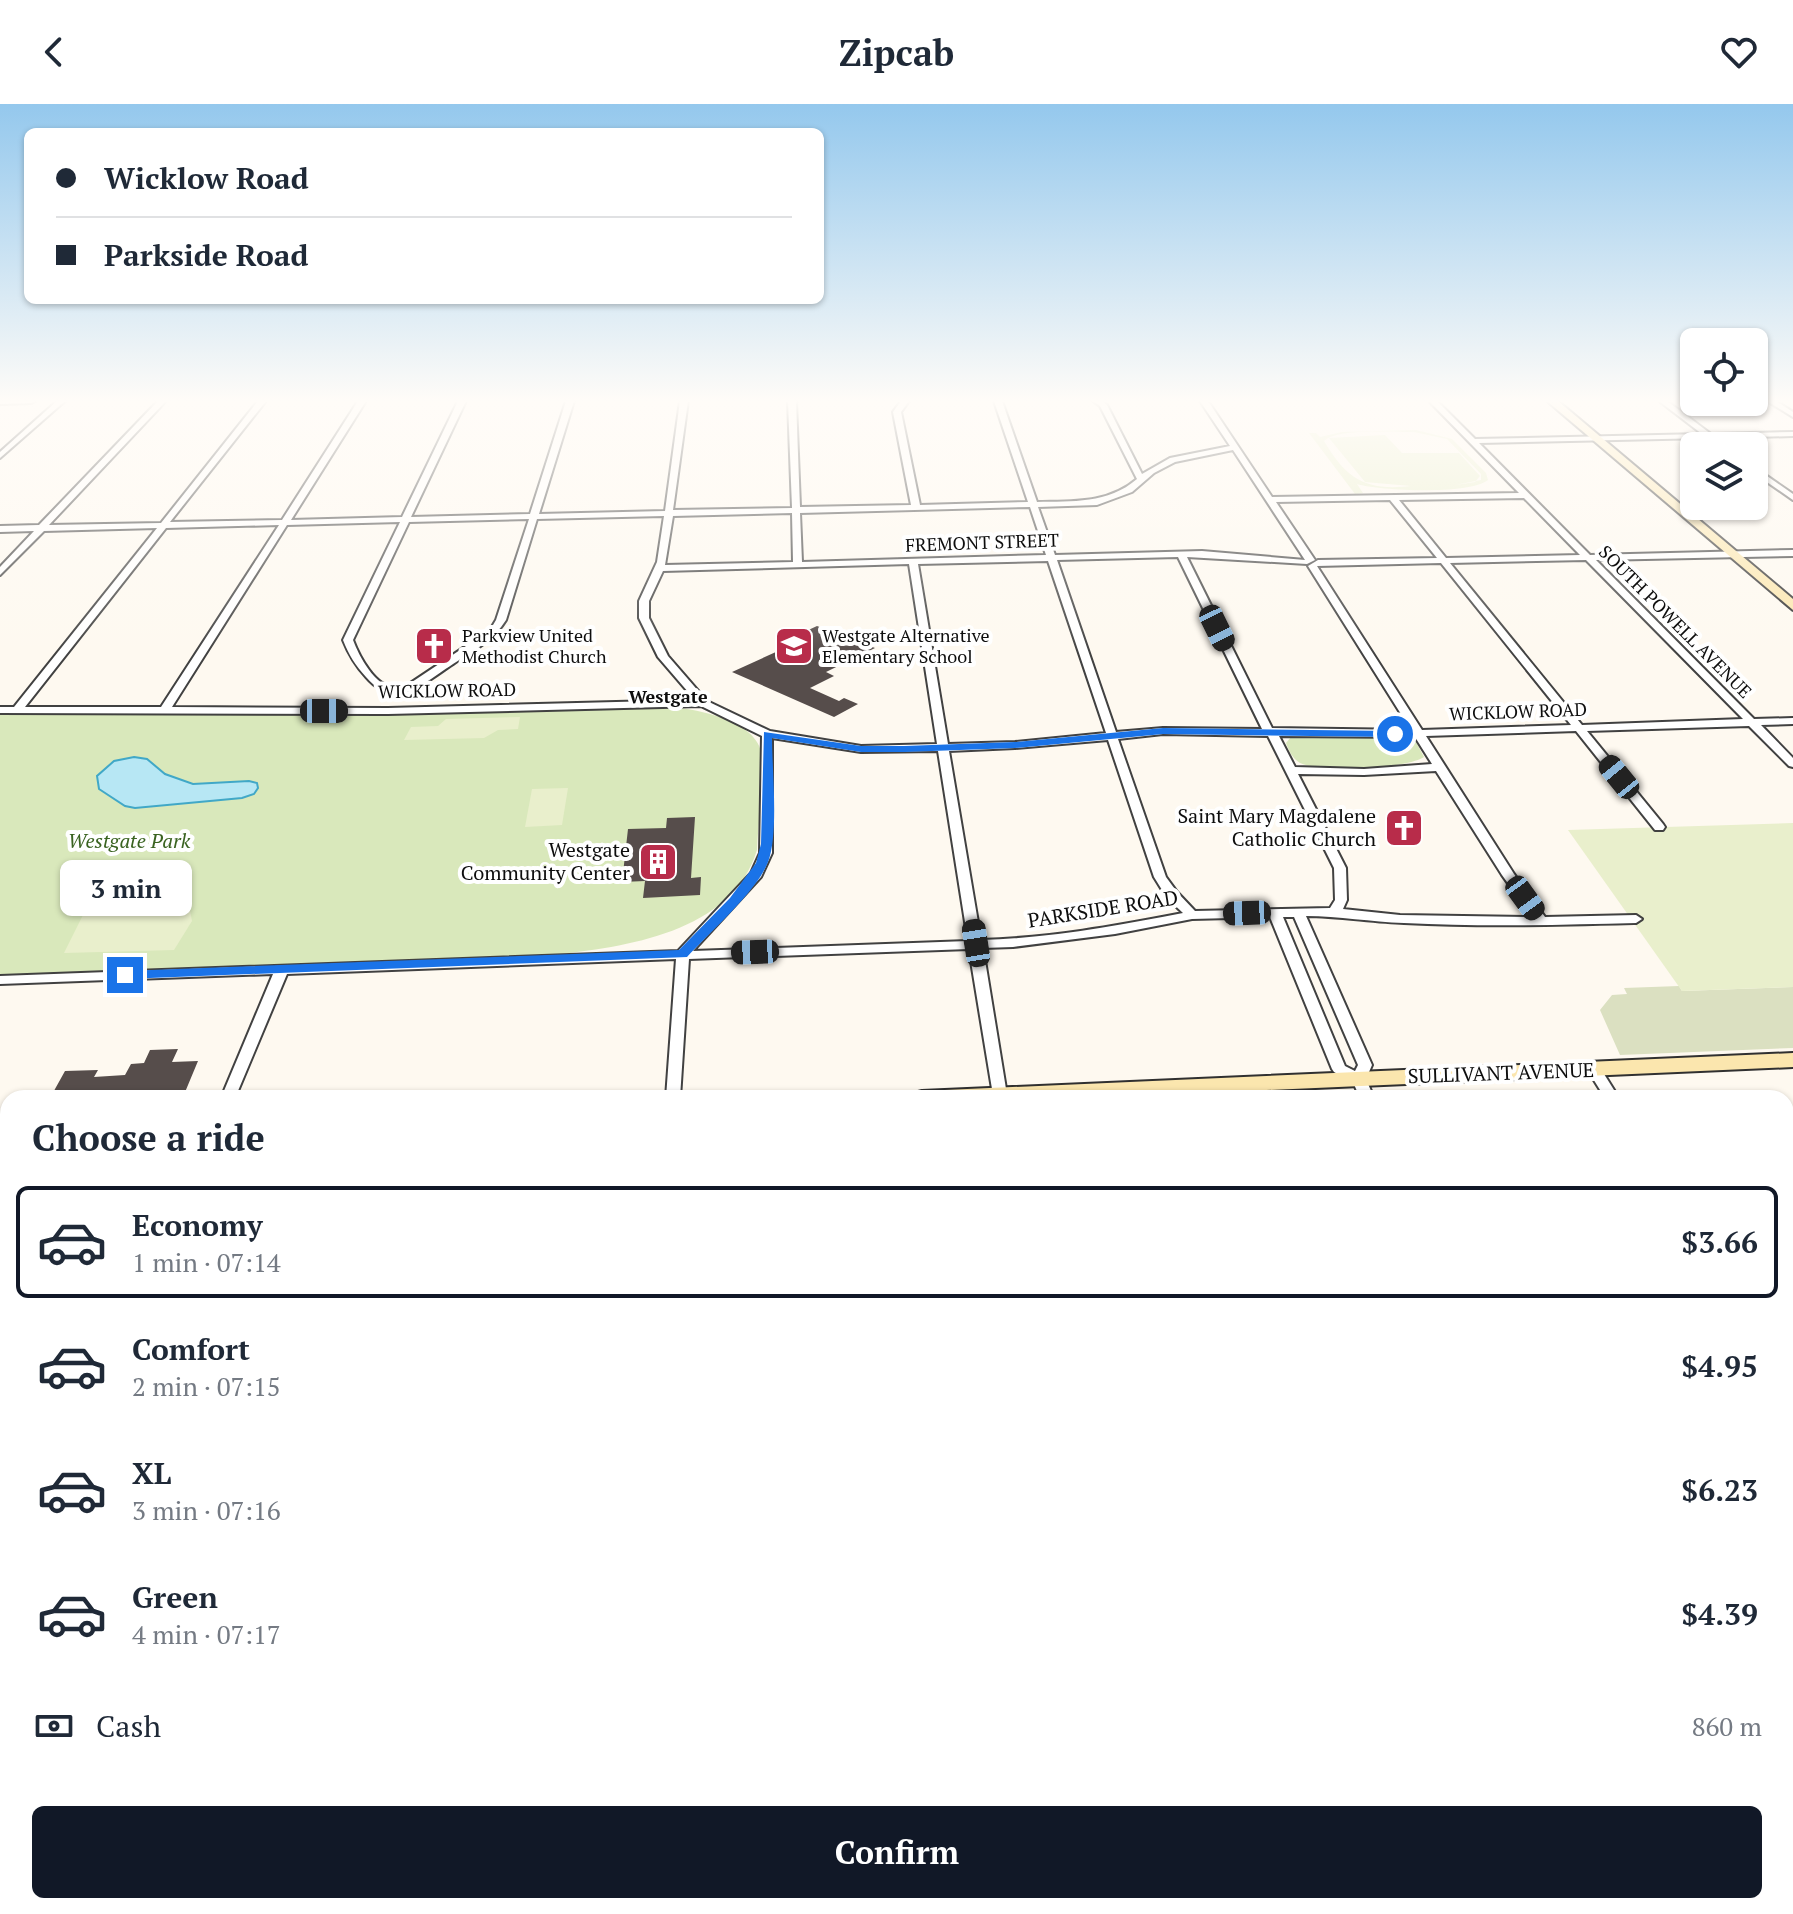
<!DOCTYPE html>
<meta charset="utf-8">
<style>
body{margin:0;font-family:"PT Serif",serif;background:#f6f6f7;color:#1f2937;height:100vh;display:flex;flex-direction:column;font-size:30px;white-space:nowrap}
*{box-sizing:border-box;margin:0}
p{font-size:26px;color:#747a83}
.icon{flex:none;width:44px;height:44px;fill:none;stroke:currentColor;stroke-width:2;stroke-linecap:round;stroke-linejoin:round}
.map{position:relative;flex:1;overflow:hidden}
.drawer{position:absolute;left:0px;top:986px;width:1794px;height:824px;display:flex;flex-direction:column;background:#fff;border-radius:24px 24px 0 0;box-shadow:0 2px 6px #0004}
.drawer>*{flex:none}
.top-card{position:absolute;left:24px;top:24px;width:800px;height:176px;border-radius:12px;box-shadow:0 2px 6px #0004;display:grid;align-content:center;height:176px;padding:0 32px;background:#fff}
.buttons{position:absolute;left:1680px;top:224px;display:grid;gap:16px}
.buttons a{display:grid;place-items:center;width:88px;height:88px;border-radius:12px;background:#fff;box-shadow:0 2px 6px #0004;font-size:40px}
.end{position:absolute;width:36px;height:36px;margin:-18px;border:10px solid #1a73e8;background:#fff;box-shadow:0 0 0 4px #fff}
.from{border-radius:50%}
.bubble{position:absolute;height:56px;border-radius:12px;background:#fff;box-shadow:0 2px 6px #0004;font-size:26px;font-weight:600;line-height:56px;text-align:center}
.car{position:absolute;width:24px;height:48px;margin:-24px -12px;border-radius:10px;box-shadow:0 0 6px 2px #0007;background:linear-gradient(#222 24%,#8ab4d8 0 40%,#222 0 76%,#8ab4d8 0 86%,#222 0)}
.top-card b{display:flex;align-items:center;gap:28px;height:76px;font-size:30px}
.top-card b+b{border-top:2px solid #e0e1e3}
.top-card i{width:20px;height:20px;background:#1f2937}
ul{padding:0;list-style:none}
li{display:flex;align-items:center;gap:24px;height:112px;margin:0 16px 12px;padding:0 16px;border:4px solid transparent;border-radius:12px}
li div{flex:1}
li b{display:block;font-size:30px}
li em{font-style:normal;font-weight:600}
li.active{border-color:#111827}
li>.icon{width:72px;height:72px;stroke-width:1.5}
h2{padding:0 32px;font-size:36px;line-height:96px}
.pay{display:flex;align-items:center;gap:20px;height:88px;padding:0 32px;font-size:30px}
.pay p{margin-inline-start:auto}
.button{display:flex;gap:16px;margin-top:auto;padding:16px 32px}
.button a{flex:1;height:92px;border-radius:12px;background:#111827;color:#fff;font-size:32px;font-weight:600;line-height:92px;text-align:center}
header{display:flex;justify-content:space-between;align-items:center;height:104px;padding:0 32px;background:#fff;font-size:36px;font-weight:600}
.map>svg:first-child{display:block}
.green{fill:#d9e8bb}
.cemetery{fill:#dbe0c1}
.pitch{fill:#e9efcc;fill-rule:evenodd}
.water{fill:#b7e7f4;stroke:#41a8c7;stroke-width:2}
.building{fill:#564d4b}
.lines{fill:none;stroke-linecap:round;stroke-linejoin:round}
.street-casing{stroke:#414141;stroke-width:4}
.secondary-casing{stroke:#303030;stroke-width:4}
.street{fill:#fff;fill-rule:evenodd}
.secondary{fill:#fbe6ae;fill-rule:evenodd}
.route{fill:#1a73e8}
.labels{text-anchor:middle;stroke-width:8;stroke-linejoin:round;paint-order:stroke}
.far-street-label{font-size:18px;fill:#0e0e0e;stroke:#fff}
.far-poi-label{font-size:18px;fill:#0e0e0e;stroke:#fff;text-anchor:start}
.far-neighbourhood-label{font-size:18px;font-weight:bold;fill:#0e0e0e;stroke:#fff}
.poi-label{font-size:20px;fill:#0e0e0e;stroke:#fff;text-anchor:end}
.park-label{font-size:20px;font-style:italic;fill:#3a6321;stroke:#fff}
.street-label{font-size:20px;fill:#0e0e0e;stroke:#fff}
</style>
<header><svg class="icon" aria-label="back" viewBox="0 0 24 24"><path d="M15 5l-7 7 7 7"/></svg>Zipcab<svg class="icon" aria-label="heart" viewBox="0 0 24 24"><path d="M12 20l-8-8c-3-5 5-10 8-4 3-6 11-1 8 4z"/></svg></header>
<div class="map">
<svg width="1793" height="1810" viewBox="0 0 1793 1810">
<rect width="100%" height="100%" fill="#fef9f0"/>
<!-- green -->
<g class="green">
<path d="M661,602C691,604 758,614 762,652C765,682 758,716 757,746C732,829 625,843 552,851L0,871V609Z"/>
<path d="M1302,631L1402,632L1416,638L1424,653C1406,665 1320,669 1300,659C1292,654 1289,647 1286,639L1291,633Z"/>
</g>
<!-- cemetery -->
<path class="cemetery" d="M1679,882L1682,887L1793,883V944L1620,951L1600,906L1612,891L1627,890L1624,884Z"/>
<!-- pitch -->
<g class="pitch">
<path d="M1416,326L1452,335L1486,369L1488,376C1469,391 1381,387 1357,380L1363,389L1355,390L1309,329H1316L1320,333L1342,328ZM1414,328L1447,335L1481,370V376L1455,381L1475,378L1480,372L1459,349H1402L1385,331L1329,334L1365,378L1411,382C1366,387 1347,376 1324,337C1336,324 1394,328 1414,328Z"/>
<path d="M520,613L518,625L498,626L484,634L404,636L411,623L438,622L446,615Z"/>
<path d="M568,684L562,721L525,723L532,685Z"/>
<path d="M1793,719V883L1682,887L1568,726Z"/>
<path d="M95,787L165,792L190,806L192,817L174,846L64,849Z"/>
<path d="M359,1802H1243L1242,1810H357Z"/>
</g>
<!-- water -->
<path class="water" d="M134,653L147,655L165,670L193,680L249,677L257,679L258,684L254,690L242,694L135,704L125,702L99,685L97,672L114,657Z"/>
<!-- building -->
<g class="building">
<path d="M817,522L875,544L826,568L834,572L810,584L839,597L844,594L858,600L834,613L732,568L798,538L789,535Z"/>
<path d="M695,713L691,774L701,773L700,791L643,794L645,777L622,778L628,725L666,724L667,714Z"/>
<path d="M178,945L172,958L198,957L183,993L50,994L65,967L98,966L94,973L125,971L131,960L144,959L150,946Z"/>
</g>
<g class="lines">
<!-- street casing -->
<g class="street-casing">
<g id="street">
<path d="M0,297H35L31,299L0,300Z"/>
<path d="M57,297H65L0,354V348Z"/>
<path d="M158,297H166L49,421L161,419L258,297H266L170,418L282,416L358,297H366L291,416L402,413L458,297H466L411,413L530,410L566,297H574L539,410L665,407L680,297H688L673,406L792,404L788,297H796L800,403L911,401L893,308L901,297H909L901,308L920,401L1028,398L994,297H1002L1037,398C1072,397 1108,400 1137,375L1100,302L1093,297H1102L1107,301L1142,370L1170,354L1230,342L1200,297H1208L1272,393L1519,389L1429,297H1437L1475,335L1702,330L1659,297H1667L1711,330L1793,328V332L1717,334L1727,342H1718L1708,334L1479,339L1590,451L1793,446V452L1596,456L1754,615L1793,614V620L1761,621L1793,654V663L1789,662L1749,622L1587,627L1663,720L1665,723L1663,726H1655L1576,627L1426,632L1514,770L1545,813L1636,811L1642,815L1636,819C1558,821 1482,823 1404,819C1371,818 1339,812 1306,812L1372,961L1366,975L1374,994H1360L1353,978L1334,968L1332,965L1270,813L1192,815L1115,830L1013,843L983,844L1007,991L1006,994H994L993,991L969,845L689,855L680,994H666L676,855L287,870L235,994H221L273,870L0,880V872L678,847L751,769L760,749L762,632L701,602L388,610L0,609V603H14L157,424L44,427L0,471V463L34,427L0,428V422L39,421ZM1233,346L1305,456L1202,447L1055,451L1038,403L1097,401L1132,388L1154,369L1175,358ZM1524,394L1580,451L1446,454L1399,396ZM1390,396L1437,454L1318,456L1308,462L1411,626L1272,624L1187,453L1307,460L1315,456L1276,398ZM1030,403L1046,451L802,458L800,409ZM792,409L793,458L665,461L673,412ZM664,412L657,458L639,497V514L658,553L695,596L388,604L172,603L287,421L400,418L343,536C349,551 355,561 366,573C395,607 424,579 453,560C473,547 494,536 506,516L537,415ZM529,415L496,516L490,526L409,580C405,581 401,583 396,583C376,585 359,552 353,536L409,418ZM279,421L161,603H25L166,424ZM1178,453L1262,625L1163,624L1116,628L1057,456ZM1586,456L1743,615L1582,621L1450,459ZM1048,457L1106,629L1015,638L948,640L918,460ZM1441,459L1571,621L1422,626L1317,462ZM909,460L937,640L861,642L770,627L707,597L668,552L649,514V497L663,467ZM1163,630L1268,632L1334,764L1335,796L1330,804L1195,807L1177,788L1166,773L1118,635ZM1279,632L1415,633L1432,660L1364,665L1295,663ZM772,634L861,648L938,647L968,837L693,847L761,773L772,749ZM1108,636L1154,773L1167,794L1183,809C1116,822 1049,834 981,836L949,647L1015,644ZM1436,667L1502,771L1532,813L1400,811L1343,805L1347,796L1346,764L1298,670L1364,671ZM1283,813H1294L1358,961L1355,967L1345,962Z"/>
<path d="M1767,297H1776L1793,308V313Z"/>
<path d="M1754,363L1793,390V396L1754,369Z"/>
<path d="M1594,960L1599,962L1619,994H1605L1587,965Z"/>
<rect x="0" y="1193" width="8" height="14"/>
<path d="M1786,1223L1793,1224V1238L1786,1237Z"/>
<path d="M1786,1266L1793,1269V1291L1786,1288Z"/>
<rect x="0" y="1378" width="8" height="16"/>
<path d="M8,1398V1430L0,1435V1403Z"/>
<rect x="0" y="1630" width="8" height="22"/>
<path d="M1786,1774L1793,1775V1799L1786,1798Z"/>
<path d="M1252,1802H1276L1275,1810H1251Z"/>
<path d="M1626,1802H1650L1651,1810H1627Z"/>
</g>
</g>
<!-- secondary casing -->
<g class="secondary-casing">
<g id="secondary">
<path d="M1547,297H1558L1793,495V506Z"/>
<path d="M1793,949V963L1086,994H911L914,989L922,987Z"/>
<rect x="0" y="1024" width="8" height="16"/>
</g>
</g>
<!-- street -->
<use href="#street" class="street"/>
<!-- secondary -->
<use href="#secondary" class="secondary"/>
</g>
<!-- sky -->
<linearGradient id="sky" x2="0" y2="1"><stop stop-color="#94c8ed"/><stop offset="0.54" stop-color="#fffcf8"/><stop offset="1" stop-color="#fffcf8" stop-opacity="0"/></linearGradient>
<rect width="1793" height="550" fill="url(#sky)"/>
<!-- route -->
<path class="route" d="M1163,624L1395,627L1400,630L1395,633L1163,630L1015,644L904,648H861L772,634C772,666 779,730 768,758C757,787 709,829 687,853L125,875L119,871L125,867L679,846L730,794L756,759L761,740L764,628L861,642H904L1015,638Z"/>
<!-- icons -->
<defs>
<g id="church-square" transform="scale(2)"><rect x="-9" y="-9" width="18" height="18" rx="4" fill="#b82c4a" stroke="#fff"/><path d="M-1.2-6h2.4v3.5h3.3v2.4h-3.3V6h-2.4V-.1h-3.3v-2.4h3.3Z" fill="#fff"/></g>
<g id="school-square" transform="scale(2)"><rect x="-9" y="-9" width="18" height="18" rx="4" fill="#b82c4a" stroke="#fff"/><path d="M0-5L7-2L0 1L-7-2ZM-4 1L0 2.5L4 1V4Q0 6-4 4Z" fill="#fff"/></g>
<g id="building-square" transform="scale(2)"><rect x="-9" y="-9" width="18" height="18" rx="4" fill="#b82c4a" stroke="#fff"/><path d="M-4-6H4V6H1V3H-1V6H-4ZM-2.5-4.3h1.7v1.8h-1.7ZM.8-4.3h1.7v1.8H.8ZM-2.5-1h1.7V.8h-1.7ZM.8-1h1.7V.8H.8Z" fill="#fff"/></g>
</defs>
<g fill-rule="evenodd">
<use href="#church-square" x="434" y="542"/>
<use href="#school-square" x="794" y="542"/>
<use href="#church-square" x="1404" y="724"/>
<use href="#building-square" x="658" y="758"/>
</g>
<g class="labels">
<!-- far-street labels -->
<g class="far-street-label">
<text transform="translate(982 439) rotate(-2)" y="6">FREMONT STREET</text>
<text transform="translate(1675 518) rotate(45)" y="6">SOUTH POWELL AVENUE</text>
<text transform="translate(447 587) rotate(-1)" y="6">WICKLOW ROAD</text>
<text transform="translate(1518 608) rotate(-2)" y="6">WICKLOW ROAD</text>
</g>
<!-- far-poi labels -->
<g class="far-poi-label">
<text x="462" y="538">Parkview United<tspan x="462" dy="21">Methodist Church</tspan></text>
<text x="822" y="538">Westgate Alternative<tspan x="822" dy="21">Elementary School</tspan></text>
</g>
<!-- far-neighbourhood labels -->
<g class="far-neighbourhood-label">
<text x="668" y="599">Westgate</text>
</g>
<!-- poi labels -->
<g class="poi-label">
<text x="1376" y="719">Saint Mary Magdalene<tspan x="1376" dy="23">Catholic Church</tspan></text>
<text x="630" y="753">Westgate<tspan x="630" dy="23">Community Center</tspan></text>
</g>
<!-- park labels -->
<g class="park-label">
<text x="129" y="744">Westgate Park</text>
</g>
<!-- street labels -->
<g class="street-label">
<text transform="translate(1103 805) rotate(-9)" y="7">PARKSIDE ROAD</text>
<text transform="translate(1501 969) rotate(-2)" y="7">SULLIVANT AVENUE</text>
</g>
</g>
</svg>
<div class="buttons">
<a><svg class="icon" aria-label="locate" viewBox="0 0 24 24"><circle cx="12" cy="12" r="6"/><path d="M12 2v4M12 18v4M2 12h4M18 12h4"/></svg></a>
<a><svg class="icon" aria-label="layers" viewBox="0 0 24 24"><path d="M12 4l9 5-9 5-9-5zM3 14l9 5 9-5"/></svg></a>
</div>
<i class="end from" style="left:1395px;top:630px"></i>
<i class="end" style="left:125px;top:871px"></i>
<div class="bubble" style="left:60px;top:756px;width:132px">3 min</div>
<i class="car" style="left:1217px;top:524px;rotate:154deg"></i>
<i class="car" style="left:324px;top:607px;rotate:90deg"></i>
<i class="car" style="left:1619px;top:673px;rotate:321deg"></i>
<i class="car" style="left:1525px;top:794px;rotate:144deg"></i>
<i class="car" style="left:1247px;top:809px;rotate:268deg"></i>
<i class="car" style="left:976px;top:839px;rotate:351deg"></i>
<i class="car" style="left:755px;top:848px;rotate:268deg"></i>
<div class="top-card">
<b><i class="from"></i>Wicklow Road</b>
<b><i></i>Parkside Road</b>
</div>
<section class="drawer">
<h2>Choose a ride</h2>
<ul>
<li class="active"><svg class="icon" aria-label="car" viewBox="0 0 24 24"><path d="M5 17H2v-5l4-1 3-4h7l3 4 3 1v5h-3M9 17h6M6 11h13"/><circle cx="7" cy="17" r="2"/><circle cx="17" cy="17" r="2"/></svg><div><b>Economy</b><p>1 min · 07:14</p></div><em>$3.66</em></li>
<li><svg class="icon" aria-label="car" viewBox="0 0 24 24"><path d="M5 17H2v-5l4-1 3-4h7l3 4 3 1v5h-3M9 17h6M6 11h13"/><circle cx="7" cy="17" r="2"/><circle cx="17" cy="17" r="2"/></svg><div><b>Comfort</b><p>2 min · 07:15</p></div><em>$4.95</em></li>
<li><svg class="icon" aria-label="car" viewBox="0 0 24 24"><path d="M5 17H2v-5l4-1 3-4h7l3 4 3 1v5h-3M9 17h6M6 11h13"/><circle cx="7" cy="17" r="2"/><circle cx="17" cy="17" r="2"/></svg><div><b>XL</b><p>3 min · 07:16</p></div><em>$6.23</em></li>
<li><svg class="icon" aria-label="car" viewBox="0 0 24 24"><path d="M5 17H2v-5l4-1 3-4h7l3 4 3 1v5h-3M9 17h6M6 11h13"/><circle cx="7" cy="17" r="2"/><circle cx="17" cy="17" r="2"/></svg><div><b>Green</b><p>4 min · 07:17</p></div><em>$4.39</em></li>
</ul>
<div class="pay"><svg class="icon" aria-label="cash" viewBox="0 0 24 24"><path d="M3 7h18v10H3z"/><circle cx="12" cy="12" r="2"/></svg>Cash<p>860 m</p></div>
<div class="button"><a>Confirm</a></div>
</section>
</div>
